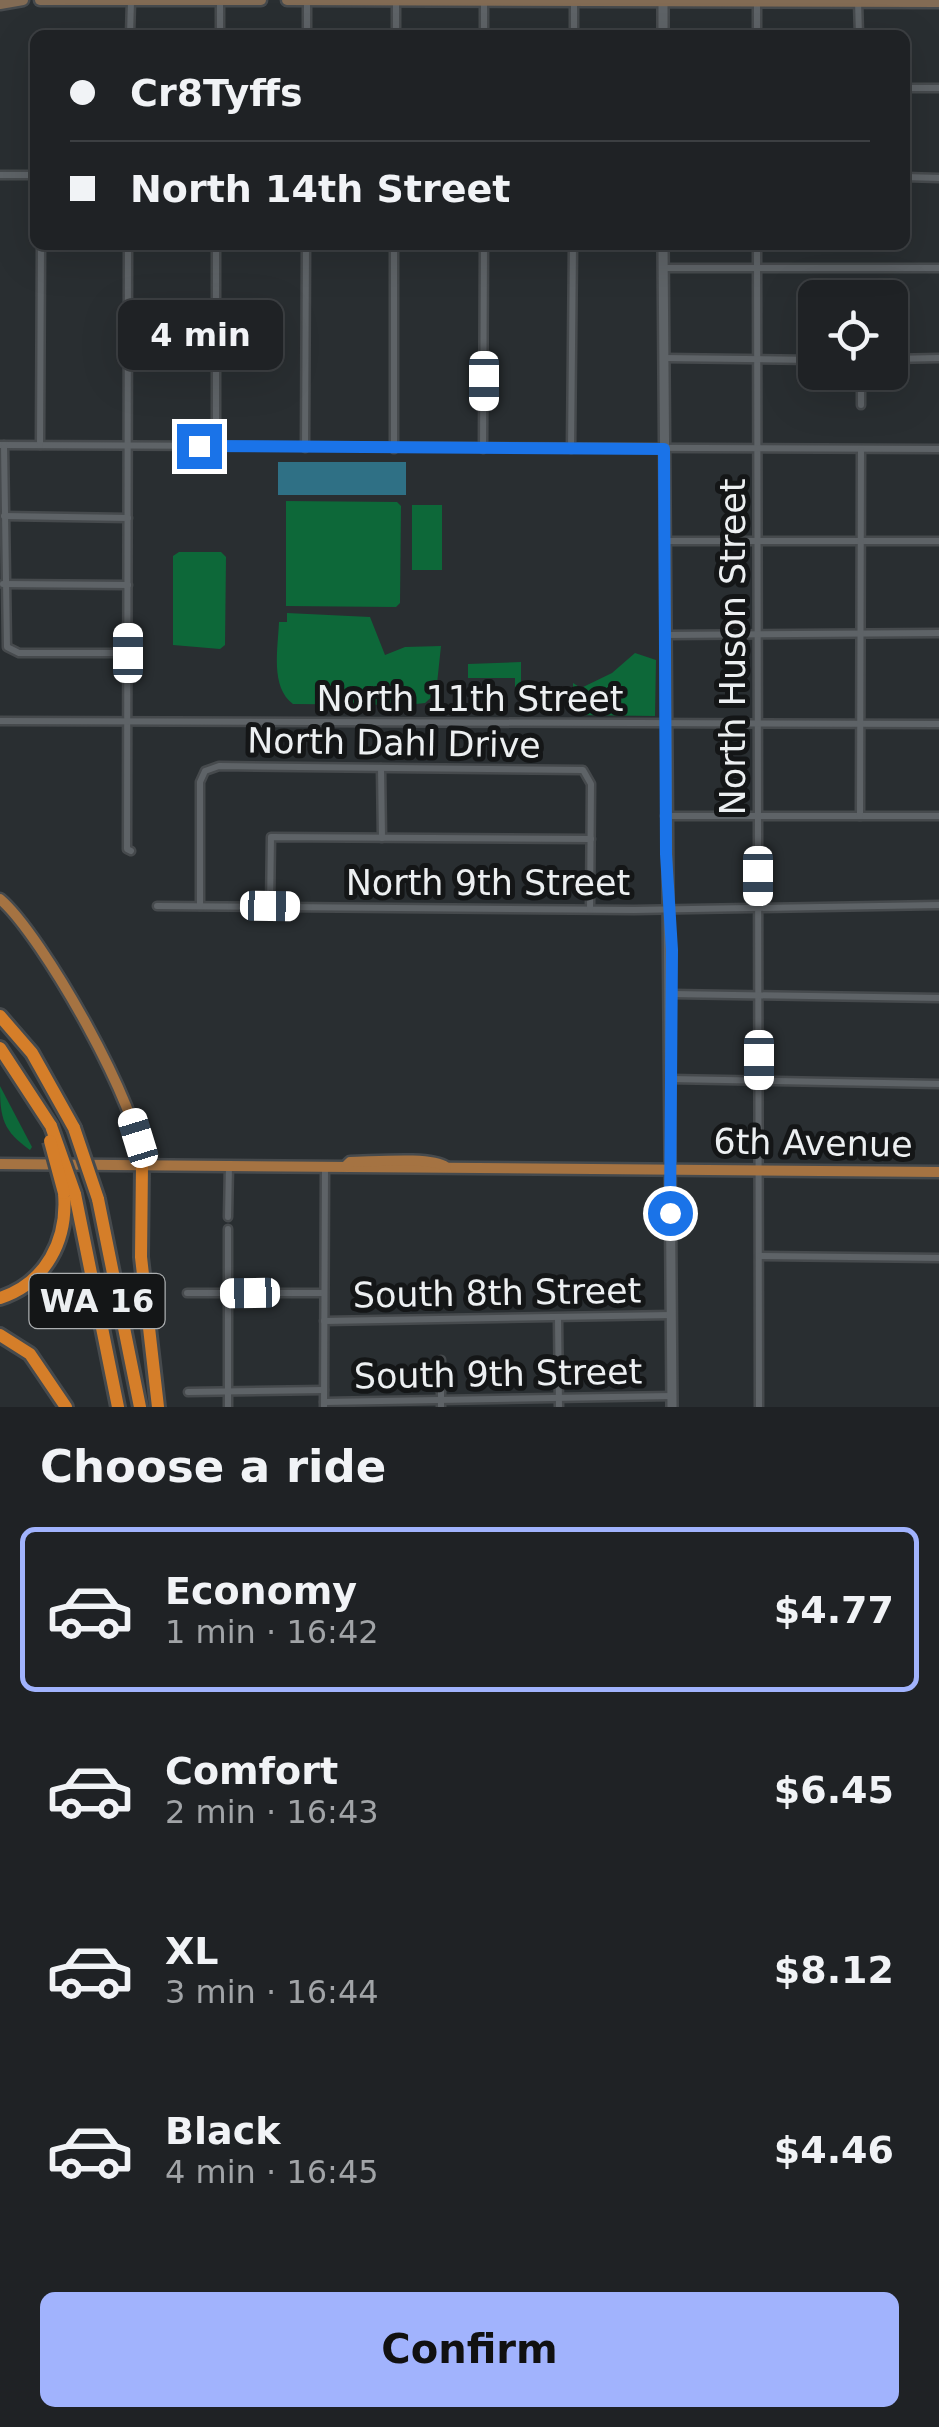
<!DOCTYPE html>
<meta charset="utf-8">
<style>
body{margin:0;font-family:"DejaVu Sans",sans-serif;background:#2c2f32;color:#f1f3f6;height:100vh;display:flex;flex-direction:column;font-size:38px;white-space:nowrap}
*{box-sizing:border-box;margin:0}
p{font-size:32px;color:#a1a4a7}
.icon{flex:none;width:55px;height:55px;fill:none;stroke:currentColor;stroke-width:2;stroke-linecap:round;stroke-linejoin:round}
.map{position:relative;height:1407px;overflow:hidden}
.details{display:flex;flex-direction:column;background:#1f2225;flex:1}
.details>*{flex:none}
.hud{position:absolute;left:30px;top:30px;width:880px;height:220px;border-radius:15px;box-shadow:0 10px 40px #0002,0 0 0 2px #3c3f42;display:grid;align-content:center;height:220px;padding:0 40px;background:#1f2225}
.controls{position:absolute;left:798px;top:280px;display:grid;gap:20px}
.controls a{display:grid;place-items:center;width:110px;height:110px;border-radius:15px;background:#1f2225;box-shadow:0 10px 40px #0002,0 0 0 2px #3c3f42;font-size:50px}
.end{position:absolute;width:45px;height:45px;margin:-22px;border:12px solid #1a73e8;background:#fff;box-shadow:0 0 0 5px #fff}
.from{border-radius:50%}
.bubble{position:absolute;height:70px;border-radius:15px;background:#1f2225;box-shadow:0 10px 40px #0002,0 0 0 2px #3c3f42;font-size:32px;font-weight:800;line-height:70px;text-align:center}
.car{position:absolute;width:30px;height:60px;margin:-30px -15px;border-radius:12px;box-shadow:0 0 8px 2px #0007;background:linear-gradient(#fff 24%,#345 0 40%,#fff 0 76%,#345 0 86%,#fff 0)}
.hud b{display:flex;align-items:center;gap:35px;height:95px;font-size:38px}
.hud b+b{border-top:2px solid #3c3f42}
.hud i{width:25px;height:25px;background:#f1f3f6}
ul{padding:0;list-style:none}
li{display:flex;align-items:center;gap:30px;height:165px;margin:0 20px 15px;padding:0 20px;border:5px solid transparent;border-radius:15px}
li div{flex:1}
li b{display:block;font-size:38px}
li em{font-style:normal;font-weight:800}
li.current{border-color:#a1b3fd}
li>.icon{width:90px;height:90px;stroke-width:1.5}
h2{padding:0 40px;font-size:45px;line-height:120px}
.action{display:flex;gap:20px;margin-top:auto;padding:20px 40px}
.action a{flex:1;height:115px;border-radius:15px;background:#a1b3fd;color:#111;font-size:40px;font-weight:800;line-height:115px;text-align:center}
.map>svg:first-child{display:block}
.green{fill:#0d6839}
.water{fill:#2f7085}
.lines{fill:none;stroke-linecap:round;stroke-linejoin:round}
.minor-casing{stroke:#464a4d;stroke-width:11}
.tertiary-casing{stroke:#464a4d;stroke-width:14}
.secondary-casing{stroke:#464a4d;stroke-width:15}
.primary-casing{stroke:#464a4d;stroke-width:15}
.motorway-casing{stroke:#464a4d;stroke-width:18}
.minor{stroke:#5e6367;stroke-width:6}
.tertiary{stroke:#5e6367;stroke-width:9}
.secondary{stroke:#826b54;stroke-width:10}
.primary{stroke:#a57342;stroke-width:10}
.motorway{stroke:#d57e29;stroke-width:12}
.motorway-bridge-casing{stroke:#464a4d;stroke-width:18;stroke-linecap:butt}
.motorway-bridge{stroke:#d57e29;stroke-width:12}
.route{stroke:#1a73e8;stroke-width:12}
.labels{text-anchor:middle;stroke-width:10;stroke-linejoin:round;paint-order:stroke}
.shield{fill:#141617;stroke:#abaeb0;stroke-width:2.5}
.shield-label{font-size:32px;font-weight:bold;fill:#eceff1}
.street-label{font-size:35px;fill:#eceff1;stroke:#141617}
</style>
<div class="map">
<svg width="939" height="1407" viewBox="0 0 939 1407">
<rect width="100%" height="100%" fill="#292e31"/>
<!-- green -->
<g class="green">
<path d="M286,501L397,502L401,506L400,603L396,607L286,606Z"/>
<rect x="412" y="505" width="30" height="65"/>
<path d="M179,552H221L226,557L225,645L220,649L173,645V556Z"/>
<path d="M287,613L370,617L385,655L405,647L441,646L436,693L425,703L407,705L293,704C270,687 278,648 279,622H287Z"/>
<path d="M635,653L656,660L655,716L573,715V683L581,688L612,673Z"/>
<path d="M521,662V687H515V678H468V664Z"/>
<path d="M0,1086L32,1147L30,1150C3,1131 0,1118 0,1086Z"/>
</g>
<!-- water -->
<rect class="water" x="278" y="462" width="128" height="33"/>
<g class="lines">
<!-- minor casing -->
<g class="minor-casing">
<g id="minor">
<path d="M574,1V35"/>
<path d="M858,1L859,35"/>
<path d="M484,2V35"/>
<path d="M130,35L131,1"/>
<path d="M220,35V1"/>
<path d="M307,35V1"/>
<path d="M396,35V1"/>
<path d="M757,35V1"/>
<path d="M905,88H939"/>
<path d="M0,175H35"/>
<path d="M905,177L939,178"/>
<path d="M128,245L127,849L131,851"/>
<path d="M394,245V449"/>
<path d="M757,245L759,1407"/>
<path d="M663,268H939"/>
<path d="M664,358L815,360"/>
<path d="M890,359L939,358"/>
<path d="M861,372V405"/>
<path d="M0,445L939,449"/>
<path d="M4,445L7,647L19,653H128"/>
<path d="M40,445L41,245"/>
<path d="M216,446V245"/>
<path d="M305,448L306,245"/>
<path d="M483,449L484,245"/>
<path d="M571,449L573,245"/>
<path d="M4,516L128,518"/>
<path d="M665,541H939"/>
<path d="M3,584L128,585"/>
<path d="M665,635L939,633"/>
<path d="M0,721L939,724"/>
<path d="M381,768L382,838"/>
<path d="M665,816H939"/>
<path d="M860,816L861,450"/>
<path d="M157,906L634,910L939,905"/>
<path d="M200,906V782L205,771L219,766L583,770L591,784L590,909"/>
<path d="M270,907L271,837L591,839"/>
<path d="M672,994L939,998"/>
<path d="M670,1079L939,1084"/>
<path d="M228,1217L229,1165"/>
<path d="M760,1256L939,1258"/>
<path d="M187,1293H323"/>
<path d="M558,1318L559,1407"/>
<path d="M324,1321L671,1315"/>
<path d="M188,1392L324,1390"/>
<path d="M324,1402L672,1396"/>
<path d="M228,1407V1229"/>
<path d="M324,1407L325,1168"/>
<path d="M441,1407V1360"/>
</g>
</g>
<!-- tertiary casing -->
<g class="tertiary-casing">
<g id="tertiary">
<path d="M663,0V35"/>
<path d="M663,245L672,1407"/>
</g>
</g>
<!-- secondary casing -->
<g class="secondary-casing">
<g id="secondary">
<path d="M40,0H261"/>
<path d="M287,0L939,2"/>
<path d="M0,4L23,0"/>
</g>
</g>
<!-- primary casing -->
<g class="primary-casing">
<g id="primary">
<path d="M0,899C41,933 143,1112 142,1165"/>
<path d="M0,1164L939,1172"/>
<path d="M346,1166L350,1162C372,1162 430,1156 446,1167"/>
</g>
</g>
<!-- motorway casing -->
<g class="motorway-casing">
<g id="motorway">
<path d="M0,1016L32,1053L74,1128"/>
<path d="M0,1048L51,1126"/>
<path d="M142,1165L141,1257L158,1407"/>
<path d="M75,1194L118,1407"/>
<path d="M98,1199L140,1407"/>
<path d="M0,1298C46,1283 68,1240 64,1193"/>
<path d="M0,1335L30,1354L66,1407"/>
</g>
</g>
<!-- minor -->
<use href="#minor" class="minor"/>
<!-- tertiary -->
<use href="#tertiary" class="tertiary"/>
<!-- secondary -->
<use href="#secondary" class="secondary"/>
<!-- primary -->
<use href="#primary" class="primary"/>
<!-- motorway -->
<use href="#motorway" class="motorway"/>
<!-- motorway-bridge casing -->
<g class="motorway-bridge-casing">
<g id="motorway-bridge">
<path d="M51,1126L75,1194"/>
<path d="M74,1128L98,1199"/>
<path d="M50,1141L64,1193"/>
</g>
</g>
<!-- motorway-bridge -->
<use href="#motorway-bridge" class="motorway-bridge"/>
</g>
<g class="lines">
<!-- route -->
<path class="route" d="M199,446L664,449L666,854L672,950L670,1213"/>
</g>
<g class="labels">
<!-- shield labels -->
<rect class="shield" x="29.5" y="1274" width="135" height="54" rx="8"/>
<g class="shield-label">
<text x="97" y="1312">WA 16</text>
</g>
<!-- street labels -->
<g class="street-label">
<text transform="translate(733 647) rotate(-90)" y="12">North Huson Street</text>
<text x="470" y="711">North 11th Street</text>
<text transform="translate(394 743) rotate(1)" y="12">North Dahl Drive</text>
<text x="488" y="895">North 9th Street</text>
<text transform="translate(813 1143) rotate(1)" y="12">6th Avenue</text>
<text transform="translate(497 1293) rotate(-1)" y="12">South 8th Street</text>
<text transform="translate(498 1374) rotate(-1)" y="12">South 9th Street</text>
</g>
</g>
</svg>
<div class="controls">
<a><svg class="icon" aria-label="locate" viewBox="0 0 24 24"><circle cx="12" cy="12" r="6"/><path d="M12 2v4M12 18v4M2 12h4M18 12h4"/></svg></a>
</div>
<i class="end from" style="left:670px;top:1213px"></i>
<i class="end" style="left:199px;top:446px"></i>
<div class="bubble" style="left:118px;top:300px;width:165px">4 min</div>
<i class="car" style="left:484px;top:381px;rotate:180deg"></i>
<i class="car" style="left:128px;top:653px;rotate:0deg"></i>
<i class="car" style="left:758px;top:876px;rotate:180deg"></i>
<i class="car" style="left:270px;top:906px;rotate:91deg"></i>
<i class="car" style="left:759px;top:1060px;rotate:180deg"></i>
<i class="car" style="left:138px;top:1138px;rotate:343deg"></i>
<i class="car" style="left:250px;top:1293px;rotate:269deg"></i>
<div class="hud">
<b><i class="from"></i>Cr8Tyffs</b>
<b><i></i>North 14th Street</b>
</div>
</div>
<section class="details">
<h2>Choose a ride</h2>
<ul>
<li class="current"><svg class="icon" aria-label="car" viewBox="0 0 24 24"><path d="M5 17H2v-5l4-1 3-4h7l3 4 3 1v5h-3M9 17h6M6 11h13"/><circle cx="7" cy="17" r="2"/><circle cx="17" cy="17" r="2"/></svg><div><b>Economy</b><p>1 min · 16:42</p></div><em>$4.77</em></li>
<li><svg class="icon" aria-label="car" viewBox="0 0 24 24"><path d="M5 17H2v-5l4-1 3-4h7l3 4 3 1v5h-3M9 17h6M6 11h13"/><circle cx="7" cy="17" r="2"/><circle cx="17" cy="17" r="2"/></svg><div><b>Comfort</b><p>2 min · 16:43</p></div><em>$6.45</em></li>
<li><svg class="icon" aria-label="car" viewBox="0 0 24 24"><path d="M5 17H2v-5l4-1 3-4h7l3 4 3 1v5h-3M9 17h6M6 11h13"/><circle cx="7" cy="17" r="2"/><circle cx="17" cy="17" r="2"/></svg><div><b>XL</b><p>3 min · 16:44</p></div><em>$8.12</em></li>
<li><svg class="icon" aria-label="car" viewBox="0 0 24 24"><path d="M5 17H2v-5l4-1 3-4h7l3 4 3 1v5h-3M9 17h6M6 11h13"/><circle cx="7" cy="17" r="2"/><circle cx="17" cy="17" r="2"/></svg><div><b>Black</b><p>4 min · 16:45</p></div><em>$4.46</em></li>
</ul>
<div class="action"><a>Confirm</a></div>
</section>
